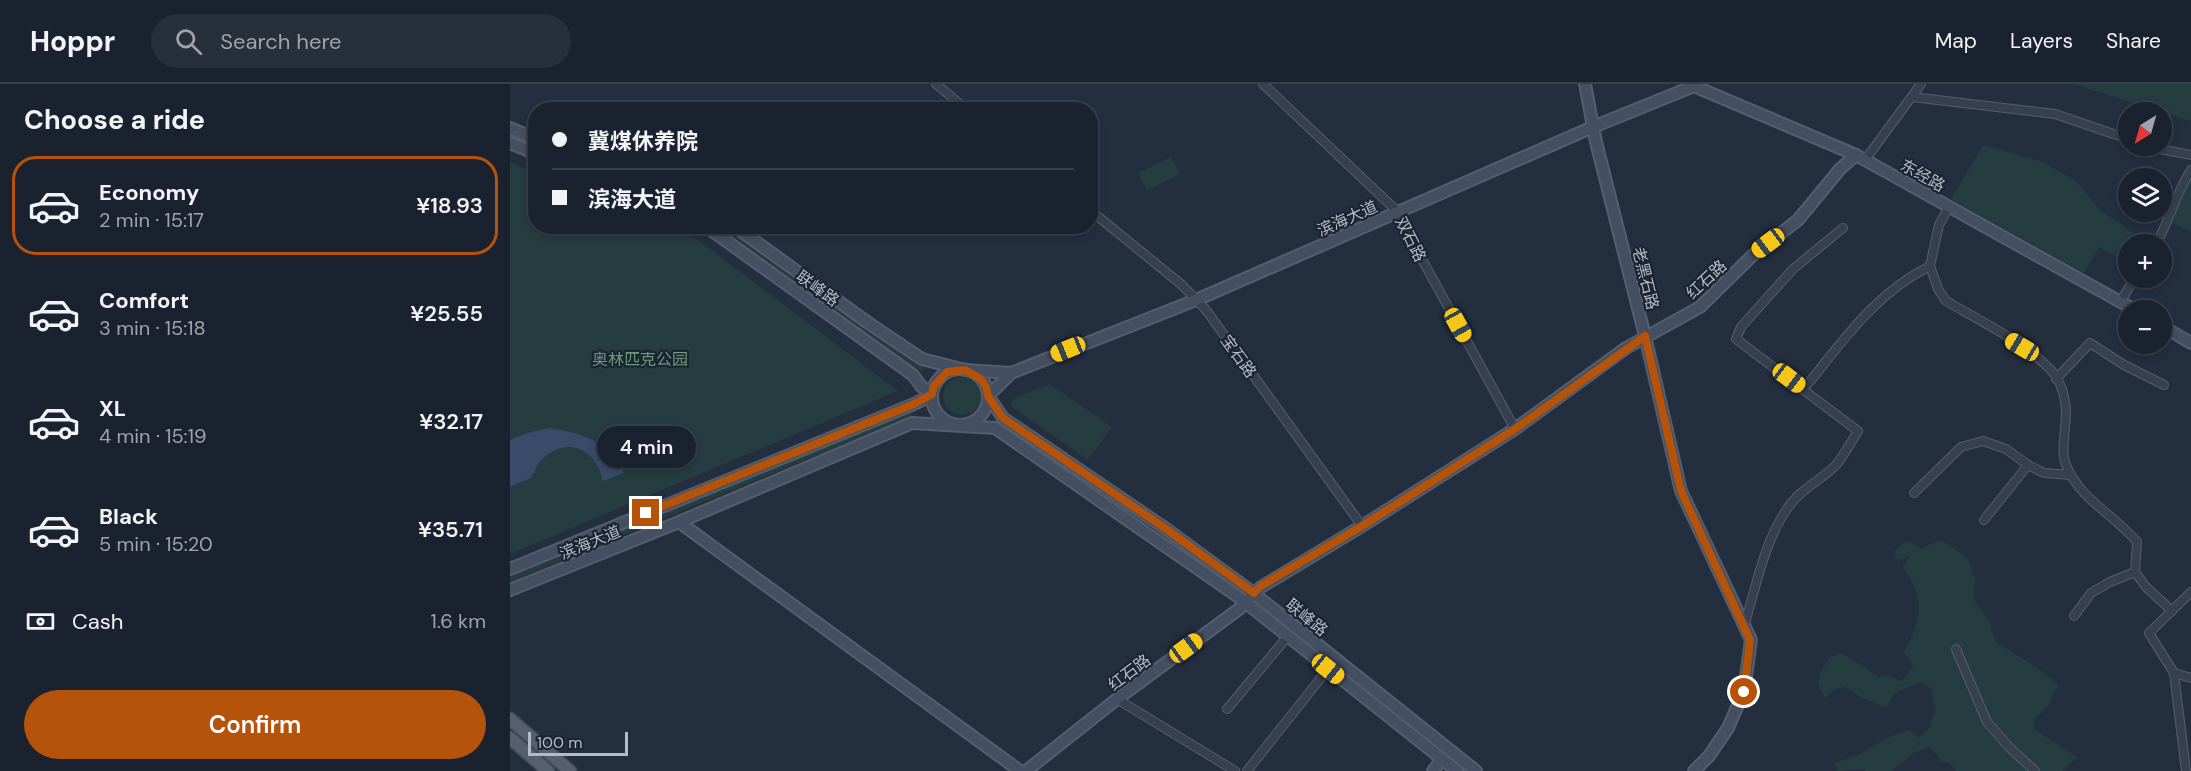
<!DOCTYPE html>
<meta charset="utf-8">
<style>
body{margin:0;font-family:"DM Sans","Noto Sans SC",sans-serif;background:#272f3b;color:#f1f3f6;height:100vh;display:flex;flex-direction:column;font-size:22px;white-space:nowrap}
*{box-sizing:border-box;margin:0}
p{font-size:20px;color:#9fa4aa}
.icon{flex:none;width:33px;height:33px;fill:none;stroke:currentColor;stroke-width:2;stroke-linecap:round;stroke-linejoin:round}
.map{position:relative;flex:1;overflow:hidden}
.side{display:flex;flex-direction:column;background:#1a222f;width:510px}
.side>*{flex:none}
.hud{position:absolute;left:18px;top:18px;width:570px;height:132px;border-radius:24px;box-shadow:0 3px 9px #0003,0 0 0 2px #383f4b;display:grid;align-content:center;height:132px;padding:0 24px;background:#1a222f}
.needle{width:39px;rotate:217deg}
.controls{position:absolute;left:1608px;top:18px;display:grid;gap:12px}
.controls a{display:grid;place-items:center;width:54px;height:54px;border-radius:50%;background:#1a222f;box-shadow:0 3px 9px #0003,0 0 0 2px #383f4b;font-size:30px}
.scale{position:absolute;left:18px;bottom:15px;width:100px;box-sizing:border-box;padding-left:6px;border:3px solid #b3bbc9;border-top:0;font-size:16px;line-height:21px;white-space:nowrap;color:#b3bbc9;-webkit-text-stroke:4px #1c2533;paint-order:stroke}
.end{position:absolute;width:27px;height:27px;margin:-14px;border:8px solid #b45309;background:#fff;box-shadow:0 0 0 3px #fff}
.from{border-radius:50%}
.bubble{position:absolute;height:42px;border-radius:21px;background:#1a222f;box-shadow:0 3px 9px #0003,0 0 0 2px #383f4b;font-size:20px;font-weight:600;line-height:42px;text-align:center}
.car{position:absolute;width:18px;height:36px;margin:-18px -9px;border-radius:8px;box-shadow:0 0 4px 2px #0007;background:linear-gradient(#f5c518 24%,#345 0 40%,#f5c518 0 76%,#345 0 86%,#f5c518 0)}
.hud b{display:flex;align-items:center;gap:21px;height:57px;font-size:22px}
.hud b+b{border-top:2px solid #383f4b}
.hud i{width:15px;height:15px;background:#f1f3f6}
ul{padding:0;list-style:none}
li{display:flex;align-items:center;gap:18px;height:99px;margin:0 12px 9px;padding:0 12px;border:3px solid transparent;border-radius:24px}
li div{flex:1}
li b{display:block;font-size:22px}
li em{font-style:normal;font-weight:600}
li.selected{border-color:#b45309}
li>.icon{width:54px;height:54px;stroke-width:1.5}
h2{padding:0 24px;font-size:27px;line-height:72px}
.pay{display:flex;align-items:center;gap:15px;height:66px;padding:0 24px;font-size:22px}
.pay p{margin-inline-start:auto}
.button{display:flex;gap:12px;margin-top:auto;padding:12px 24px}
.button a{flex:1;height:69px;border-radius:36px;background:#b45309;color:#fff;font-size:24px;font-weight:600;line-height:69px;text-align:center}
header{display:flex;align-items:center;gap:36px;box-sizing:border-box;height:84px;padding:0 30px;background:#1a222f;border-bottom:2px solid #383f4b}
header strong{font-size:28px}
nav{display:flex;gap:33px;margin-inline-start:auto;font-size:21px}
.search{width:420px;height:54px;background:#272f3b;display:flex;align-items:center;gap:15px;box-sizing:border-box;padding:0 21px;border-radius:33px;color:#9fa4aa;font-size:22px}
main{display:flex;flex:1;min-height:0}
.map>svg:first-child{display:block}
.green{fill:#253c40}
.water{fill:#384b69}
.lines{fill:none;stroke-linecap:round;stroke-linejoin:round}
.street-casing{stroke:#555e6c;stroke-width:10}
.secondary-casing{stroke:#555e6c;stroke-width:14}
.primary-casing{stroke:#404957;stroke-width:15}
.street{stroke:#37404e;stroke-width:8}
.secondary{stroke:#454f62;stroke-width:10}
.primary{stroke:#555f6f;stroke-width:12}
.route{stroke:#b45309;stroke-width:8}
.labels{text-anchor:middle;stroke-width:4.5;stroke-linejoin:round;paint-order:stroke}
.street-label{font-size:16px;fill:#b3bbc9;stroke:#1c2533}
.park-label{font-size:16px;fill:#6a9b77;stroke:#1c2533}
</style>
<header>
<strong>Hoppr</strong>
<div class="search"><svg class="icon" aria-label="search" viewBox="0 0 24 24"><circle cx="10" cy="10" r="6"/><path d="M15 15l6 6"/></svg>Search here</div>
<nav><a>Map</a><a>Layers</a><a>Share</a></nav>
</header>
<main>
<section class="side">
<h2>Choose a ride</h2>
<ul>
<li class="selected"><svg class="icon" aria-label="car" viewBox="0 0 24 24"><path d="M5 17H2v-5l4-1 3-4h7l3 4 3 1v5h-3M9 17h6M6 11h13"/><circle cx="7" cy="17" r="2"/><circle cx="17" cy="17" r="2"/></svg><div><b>Economy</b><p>2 min · 15:17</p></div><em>¥18.93</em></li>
<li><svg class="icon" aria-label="car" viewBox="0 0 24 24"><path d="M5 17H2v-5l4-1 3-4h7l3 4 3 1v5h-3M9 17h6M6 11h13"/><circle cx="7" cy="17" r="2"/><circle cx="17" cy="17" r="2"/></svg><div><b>Comfort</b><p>3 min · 15:18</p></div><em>¥25.55</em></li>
<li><svg class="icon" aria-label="car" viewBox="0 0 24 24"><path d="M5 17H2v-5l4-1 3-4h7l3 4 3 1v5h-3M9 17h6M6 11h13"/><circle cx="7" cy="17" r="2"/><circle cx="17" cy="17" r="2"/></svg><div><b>XL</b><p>4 min · 15:19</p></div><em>¥32.17</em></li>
<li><svg class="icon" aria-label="car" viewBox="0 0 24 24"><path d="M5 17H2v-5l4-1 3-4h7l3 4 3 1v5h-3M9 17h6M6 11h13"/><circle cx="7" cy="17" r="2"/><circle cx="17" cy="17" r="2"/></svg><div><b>Black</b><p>5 min · 15:20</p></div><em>¥35.71</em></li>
</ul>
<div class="pay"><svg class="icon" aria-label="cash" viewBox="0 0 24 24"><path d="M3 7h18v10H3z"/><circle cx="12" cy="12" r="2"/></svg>Cash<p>1.6 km</p></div>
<div class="button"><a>Confirm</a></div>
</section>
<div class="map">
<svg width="1681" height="687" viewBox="0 0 1681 687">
<rect width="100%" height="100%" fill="#232e3f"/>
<!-- green -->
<g class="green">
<path d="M1563,0H1681V37Z"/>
<path d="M1473,61L1533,78L1567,98L1590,126L1636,158L1635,160H1618V179L1589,163L1574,189L1441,115Z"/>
<path d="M661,73L670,90L637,107L628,89Z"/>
<path d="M0,78L25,89L26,142L155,143L187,155L388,307L0,470Z"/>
<path d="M1681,92V148L1663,139L1672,107Z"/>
<path d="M209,143H217L225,147L349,238L416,282L411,288Z"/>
<circle cx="452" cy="312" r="19"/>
<path d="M540,300L602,343L578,376L502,323L501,318L506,313Z"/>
<path d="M400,326L402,332L0,498V491Z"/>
<path d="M577,395L729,503L727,505L686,474L575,398Z"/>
<path d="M1431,456L1458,474L1465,495L1464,515L1480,539L1486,558L1529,585L1548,601L1538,622L1524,636V645L1567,673L1553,687H1446L1440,679L1432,678L1420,663L1404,669L1382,687H1355L1352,685L1328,687L1324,679L1352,669L1378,653L1399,646L1409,653L1418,646L1426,623L1420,604L1410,598L1385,609L1377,624L1351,613L1335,603L1324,606L1315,614C1303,595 1309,592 1319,574L1332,569L1369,593L1378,592L1392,597L1403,582L1394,568C1412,534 1416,516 1393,483L1400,472L1387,478L1384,467L1396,457L1412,464Z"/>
<path d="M750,519L925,658L923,661L747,521Z"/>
<path d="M0,641L53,687H44L0,648Z"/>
</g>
<!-- water -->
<path class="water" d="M40,344C75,350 96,356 114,389L93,397C87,369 63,352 37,371C29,376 26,385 21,394L0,403V356L17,349Z"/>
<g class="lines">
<!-- street casing -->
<g class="street-casing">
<g id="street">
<path d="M426,0L457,26"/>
<path d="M753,0L888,128L891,137L1005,345"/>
<path d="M1402,13L1545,30L1618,55"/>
<path d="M1635,62L1681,71"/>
<path d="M1355,76L1411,0"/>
<path d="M1439,123L1429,141L1420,182L1428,205L1436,217C1470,237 1511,256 1540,285C1548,293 1553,306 1555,317C1559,337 1549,364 1556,381C1570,416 1605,431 1627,458L1625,488L1636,503L1662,527"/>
<path d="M580,126L672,201L696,226L852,442"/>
<path d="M1646,160C1660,136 1666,109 1681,86"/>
<path d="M1610,218L1625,194"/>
<path d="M1546,295L1580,259L1614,281L1654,301"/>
<path d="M1298,300C1334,255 1367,208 1420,182"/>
<path d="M1404,409L1451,363L1473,357L1496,365L1518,381L1534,389L1561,391"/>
<path d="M1474,436L1518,381"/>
<path d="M1564,532L1581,509L1600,498L1625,488"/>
<path d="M1234,542C1246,504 1254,458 1277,425C1289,406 1310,397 1325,382C1334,372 1341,358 1348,347L1226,255L1231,243L1283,185L1333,144"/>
<path d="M1446,565L1477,638L1499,663L1525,687"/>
<path d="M1664,589L1681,594"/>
<path d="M607,615L725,687"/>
<path d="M717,625L778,552"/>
<path d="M737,687L818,585"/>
<path d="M1676,687L1664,589L1639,549L1681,508"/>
</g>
</g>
<!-- secondary casing -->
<g class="secondary-casing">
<g id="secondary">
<path d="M1075,0L1086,58L1135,252L1171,407L1241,556L1234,607L1218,644L1199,672L1184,687"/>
<path d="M1179,0L1346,71L1625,226"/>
<path d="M0,44L26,55"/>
<path d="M0,59L26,70"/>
<path d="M224,142L357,238L412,275L455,286L501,289"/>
<path d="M1652,242L1681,259"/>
<circle cx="450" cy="313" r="28"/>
<path d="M169,438L510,687"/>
<path d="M0,485L404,320L422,311L411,302L403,291L201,146L194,142"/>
<path d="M0,506L169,438L402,339L485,344L730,514L947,687"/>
<path d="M516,687L607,615L729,525L751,503L852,442L1005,345L1116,264L1190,223L1243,171L1288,136L1330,85L1346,71"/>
<path d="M923,687L932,675"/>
<path d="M966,687L738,505L652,442L493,334L478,312L501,289L686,216L1083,43L1184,2"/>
</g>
</g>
<!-- primary casing -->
<g class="primary-casing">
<g id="primary">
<path d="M0,635L60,687"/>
<path d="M0,654L38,687"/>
</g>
</g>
<!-- street -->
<use href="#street" class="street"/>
<!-- secondary -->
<use href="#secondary" class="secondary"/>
<!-- primary -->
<use href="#primary" class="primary"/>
</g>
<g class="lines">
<!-- route -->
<path class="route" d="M136,429L404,320L422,310L424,302L437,288L455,286L471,295L476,303L478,312L493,334L652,442L744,509L751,502L852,442L1005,345L1135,252L1171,407L1240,556L1234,608"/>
</g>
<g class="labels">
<!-- street labels -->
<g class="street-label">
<text transform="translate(1413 91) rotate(29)" y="6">东经路</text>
<text transform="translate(837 134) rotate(-24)" y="6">滨海大道</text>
<text transform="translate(901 155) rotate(63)" y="6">双石路</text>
<text transform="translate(1136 194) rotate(76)" y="6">老黑石路</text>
<text transform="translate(1196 195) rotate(-43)" y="6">红石路</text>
<text transform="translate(308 204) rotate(36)" y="6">联峰路</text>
<text transform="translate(729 272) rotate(54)" y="6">宝石路</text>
<text transform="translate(80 458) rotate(-22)" y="6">滨海大道</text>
<text transform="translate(797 533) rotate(39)" y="6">联峰路</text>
<text transform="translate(619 588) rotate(-37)" y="6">红石路</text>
</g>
<!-- park labels -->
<g class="park-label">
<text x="130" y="281">奥林匹克公园</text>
</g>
</g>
</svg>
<div class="controls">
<a><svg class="needle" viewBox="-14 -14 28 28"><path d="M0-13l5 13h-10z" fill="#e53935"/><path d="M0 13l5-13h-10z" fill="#9fa4aa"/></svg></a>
<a><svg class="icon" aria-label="layers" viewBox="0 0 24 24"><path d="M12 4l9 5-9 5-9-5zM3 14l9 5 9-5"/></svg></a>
<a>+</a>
<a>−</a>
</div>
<div class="scale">100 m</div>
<i class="end from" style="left:1234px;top:608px"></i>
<i class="end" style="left:136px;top:429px"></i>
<div class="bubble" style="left:87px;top:342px;width:99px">4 min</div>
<i class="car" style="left:1258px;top:159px;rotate:233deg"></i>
<i class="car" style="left:948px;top:241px;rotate:151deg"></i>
<i class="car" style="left:1512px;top:263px;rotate:301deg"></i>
<i class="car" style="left:558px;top:265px;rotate:248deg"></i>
<i class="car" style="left:1279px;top:294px;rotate:127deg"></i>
<i class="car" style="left:676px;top:564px;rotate:54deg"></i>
<i class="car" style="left:818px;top:585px;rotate:129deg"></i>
<div class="hud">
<b><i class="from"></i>冀煤休养院</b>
<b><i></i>滨海大道</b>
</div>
</div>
</main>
